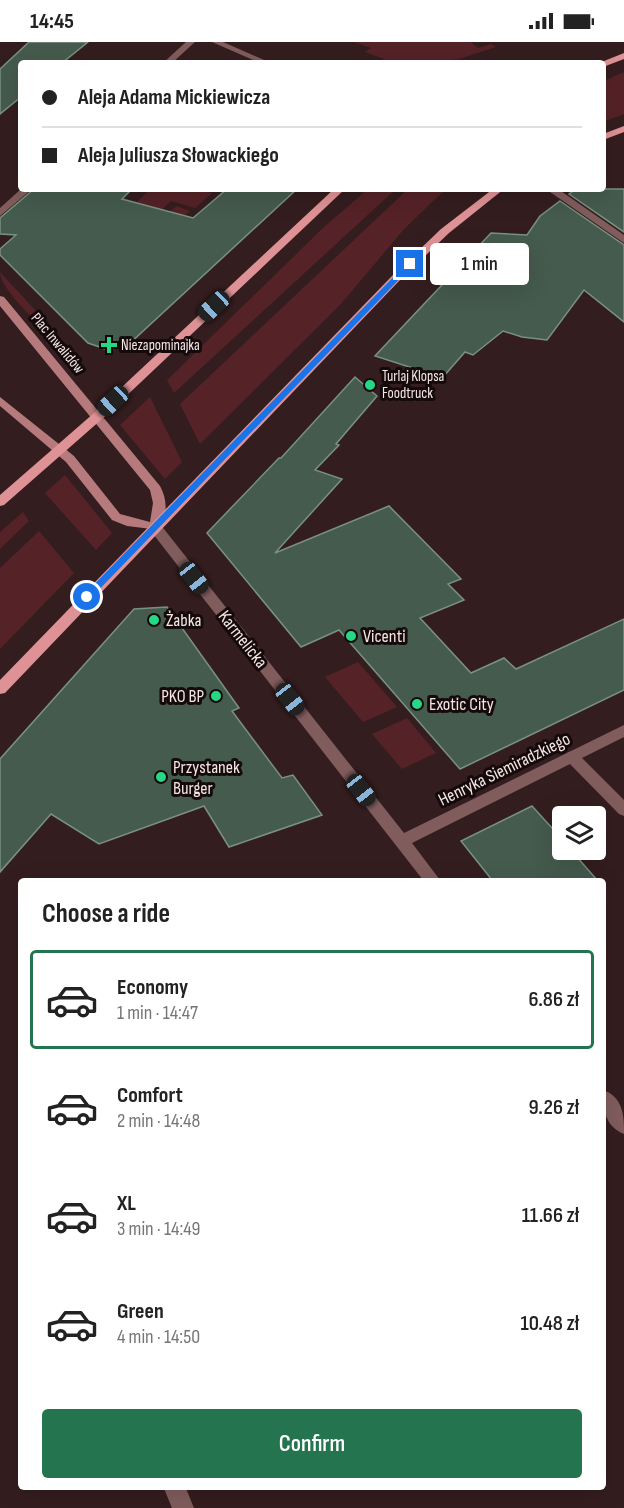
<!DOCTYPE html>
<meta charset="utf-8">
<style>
body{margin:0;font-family:"Sofia Sans Condensed",sans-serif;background:#f6f6f6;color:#222;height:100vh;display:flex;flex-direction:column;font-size:22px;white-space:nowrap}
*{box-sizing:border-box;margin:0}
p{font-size:20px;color:#767676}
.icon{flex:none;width:33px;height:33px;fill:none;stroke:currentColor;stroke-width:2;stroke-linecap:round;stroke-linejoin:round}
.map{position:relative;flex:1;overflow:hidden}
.drawer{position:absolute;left:18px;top:836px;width:588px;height:612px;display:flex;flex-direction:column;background:#fff;border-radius:6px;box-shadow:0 6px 24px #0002}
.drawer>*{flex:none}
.guide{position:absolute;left:18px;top:18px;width:588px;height:132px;border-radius:6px;box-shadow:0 6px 24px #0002;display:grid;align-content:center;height:132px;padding:0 24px;background:#fff}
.fabs{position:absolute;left:552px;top:764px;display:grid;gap:12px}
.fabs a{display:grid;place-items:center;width:54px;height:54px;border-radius:6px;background:#fff;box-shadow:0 6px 24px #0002;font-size:30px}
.end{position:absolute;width:27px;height:27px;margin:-14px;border:8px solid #1a73e8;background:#fff;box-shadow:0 0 0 3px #fff}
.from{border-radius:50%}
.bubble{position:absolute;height:42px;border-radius:6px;background:#fff;box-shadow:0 6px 24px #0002;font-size:20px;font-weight:600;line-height:42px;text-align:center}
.car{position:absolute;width:18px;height:36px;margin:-18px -9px;border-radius:8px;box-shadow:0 0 4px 2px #0007;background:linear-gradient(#222 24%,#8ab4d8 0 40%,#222 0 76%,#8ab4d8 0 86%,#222 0)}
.guide b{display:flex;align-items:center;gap:21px;height:57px;font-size:22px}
.guide b+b{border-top:2px solid #e0e0e0}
.guide i{width:15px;height:15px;background:#222}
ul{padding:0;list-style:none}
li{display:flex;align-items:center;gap:18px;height:99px;margin:0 12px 9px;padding:0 12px;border:3px solid transparent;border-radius:6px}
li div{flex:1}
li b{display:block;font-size:22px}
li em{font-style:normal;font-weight:600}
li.selected{border-color:#23744f}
li>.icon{width:54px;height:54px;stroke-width:1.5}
h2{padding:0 24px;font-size:27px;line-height:72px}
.action{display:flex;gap:12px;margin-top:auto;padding:12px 24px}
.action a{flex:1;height:69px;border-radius:6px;background:#23744f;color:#fff;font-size:24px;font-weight:600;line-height:69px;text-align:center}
.status{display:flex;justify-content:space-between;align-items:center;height:42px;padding:0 30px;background:#fff;direction:ltr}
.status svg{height:16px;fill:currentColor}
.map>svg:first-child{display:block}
.green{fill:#542227}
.building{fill:#455b4d;stroke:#799181;stroke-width:1.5}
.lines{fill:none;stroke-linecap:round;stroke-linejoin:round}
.lane{fill:#815c5d;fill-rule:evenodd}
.street{fill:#815c5d;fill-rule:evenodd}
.secondary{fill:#b67a7d;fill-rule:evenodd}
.primary{fill:#df9295;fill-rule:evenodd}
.route{fill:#1a73e8}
.poi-dot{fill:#25d886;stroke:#150a0b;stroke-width:2}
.labels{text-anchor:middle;stroke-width:6;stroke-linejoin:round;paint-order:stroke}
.far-street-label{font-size:15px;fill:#f6e6e6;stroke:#150a0b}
.far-poi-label{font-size:15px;fill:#f6e6e6;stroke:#150a0b;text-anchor:start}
.poi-label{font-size:18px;fill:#f6e6e6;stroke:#150a0b;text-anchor:start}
.street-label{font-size:18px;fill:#f6e6e6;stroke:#150a0b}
</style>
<div class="status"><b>14:45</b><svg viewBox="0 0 49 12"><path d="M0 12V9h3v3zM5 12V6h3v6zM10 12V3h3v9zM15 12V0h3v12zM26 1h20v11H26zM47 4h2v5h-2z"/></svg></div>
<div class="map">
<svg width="624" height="1466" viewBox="0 0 624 1466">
<rect width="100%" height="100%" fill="#341d1e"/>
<!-- green -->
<g class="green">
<path d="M354,0H471L478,6L491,2L496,5L456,18L454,17L447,19L448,21H386L381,19L384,17L365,10L371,6Z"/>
<path d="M624,30V72L603,80V39Z"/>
<path d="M150,147H205L203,149L212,151L195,166L171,159L158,171L165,173L177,164L190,169L175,183L117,187L141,162L137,160Z"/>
<path d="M368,147H396L174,351L167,338L325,184Z"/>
<path d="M408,147H446L405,186L341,262L200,402L180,362Z"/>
<path d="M0,230L61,296L55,298C41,283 0,248 0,230Z"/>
<path d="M150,355L182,420L165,437L120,383Z"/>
<path d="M65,433L112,491L96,508L45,451Z"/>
<path d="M23,470L29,479L0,507V490Z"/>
<path d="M39,489L74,531L0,607V526Z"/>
<path d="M358,620L397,665L363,680L325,635Z"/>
<path d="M407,676L436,711L402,727L372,692Z"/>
</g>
<!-- building -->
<g class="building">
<path d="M29,0H88L62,21H21V55L0,72V27Z"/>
<path d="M34,147H132L122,157L193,176L227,147H297L129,302L108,308L88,301L0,213V207L16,193L0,192V176Z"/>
<path d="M576,147H624V190L569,152Z"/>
<path d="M560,159L624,203V280L584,248L547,298L522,295L503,289L473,313L465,310L444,334L428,331L375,314L491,191L527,193L540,174Z"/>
<path d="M355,335L377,354L336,402L339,403L315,428L342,437L275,511L389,464L461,537L448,542L464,558L420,576L471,631L504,616L516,627L624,577V648L460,727L339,588L301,605L207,491L279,416H281Z"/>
<path d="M167,565L239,666L232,669L282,736L293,733L322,773L229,805L204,764L99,802L51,772L0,830V717L134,567Z"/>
<path d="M532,764L562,797V807H570L597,838H492L461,799Z"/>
</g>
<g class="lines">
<!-- lane -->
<path class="lane" d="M572,709L577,711L624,758V774L619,772L567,719L565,715L567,711Z"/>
<!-- street -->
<g class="street">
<path d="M186,0H195L172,21H163Z"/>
<path d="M212,0H223L271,21H260Z"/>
<path d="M21,147H32L0,174V166Z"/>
<path d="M549,147H558L624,193V201L550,150Z"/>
<path d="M155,481L160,482L404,791L624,683V695L412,801L440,838H423L150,488L149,485Z"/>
<path d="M603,1048C623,1055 624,1073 624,1092C604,1084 603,1066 603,1048Z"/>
<path d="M163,1444H185L194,1466H172Z"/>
</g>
<!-- secondary -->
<path class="secondary" d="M0,254L4,255L160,444C168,458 167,474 160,488L127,484L112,478L66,420L0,364V355L74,414L120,472L150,480L153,461L150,448L0,264Z"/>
<!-- primary -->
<g class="primary">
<path d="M624,11V17L603,25V21H599Z"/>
<path d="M624,84V90L603,98V92Z"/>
<path d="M334,147H345L102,377L4,463L0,464V453L94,371Z"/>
<path d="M493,147H504L449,191L400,238L5,651L0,652V638L392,234L441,187Z"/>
</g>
</g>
<!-- route -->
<path class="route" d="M408,220L414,222L90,557H84V553Z"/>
<!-- markers -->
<g class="poi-dot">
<path d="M106 294h6v6h6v6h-6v6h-6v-6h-6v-6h6z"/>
<circle cx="370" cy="343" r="6"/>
<circle cx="154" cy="578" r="6"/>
<circle cx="351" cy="594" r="6"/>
<circle cx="216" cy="654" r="6"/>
<circle cx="417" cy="662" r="6"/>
<circle cx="161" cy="735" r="6"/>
</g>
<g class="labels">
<!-- far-street labels -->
<g class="far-street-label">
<text transform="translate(58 301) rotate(50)" y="5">Plac Inwalidów</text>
</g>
<!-- far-poi labels -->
<g class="far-poi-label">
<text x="121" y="308">Niezapominajka</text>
<text x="382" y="339">Turlaj Klopsa<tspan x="382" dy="17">Foodtruck</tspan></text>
</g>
<!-- poi labels -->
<g class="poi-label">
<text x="166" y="584">Żabka</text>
<text x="363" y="600">Vicenti</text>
<text x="204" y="660" text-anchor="end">PKO BP</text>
<text x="429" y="668">Exotic City</text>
<text x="173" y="731">Przystanek<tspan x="173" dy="21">Burger</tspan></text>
</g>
<!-- street labels -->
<g class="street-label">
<text transform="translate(243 597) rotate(52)" y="6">Karmelicka</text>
<text transform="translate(504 727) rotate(-26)" y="6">Henryka Siemiradzkiego</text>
</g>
</g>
</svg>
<div class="fabs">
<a><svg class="icon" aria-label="layers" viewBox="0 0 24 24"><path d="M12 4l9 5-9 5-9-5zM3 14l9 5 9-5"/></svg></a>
</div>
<i class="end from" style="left:87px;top:555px"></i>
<i class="end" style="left:410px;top:222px"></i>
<div class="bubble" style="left:430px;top:201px;width:99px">1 min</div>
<i class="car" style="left:214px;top:264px;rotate:227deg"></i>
<i class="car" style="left:113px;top:359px;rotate:227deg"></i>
<i class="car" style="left:194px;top:536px;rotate:142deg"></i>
<i class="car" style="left:290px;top:657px;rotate:142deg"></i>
<i class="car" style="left:361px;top:748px;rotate:142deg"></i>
<div class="guide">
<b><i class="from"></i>Aleja Adama Mickiewicza</b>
<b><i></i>Aleja Juliusza Słowackiego</b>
</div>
<section class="drawer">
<h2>Choose a ride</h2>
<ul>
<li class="selected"><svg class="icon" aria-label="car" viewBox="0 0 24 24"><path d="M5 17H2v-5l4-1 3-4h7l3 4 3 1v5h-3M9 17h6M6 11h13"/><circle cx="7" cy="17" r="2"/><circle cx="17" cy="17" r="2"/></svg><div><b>Economy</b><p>1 min · 14:47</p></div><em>6.86 zł</em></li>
<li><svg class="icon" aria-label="car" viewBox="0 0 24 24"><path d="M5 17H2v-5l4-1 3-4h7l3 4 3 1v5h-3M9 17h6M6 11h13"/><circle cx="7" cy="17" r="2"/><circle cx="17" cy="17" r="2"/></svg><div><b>Comfort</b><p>2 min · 14:48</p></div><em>9.26 zł</em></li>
<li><svg class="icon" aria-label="car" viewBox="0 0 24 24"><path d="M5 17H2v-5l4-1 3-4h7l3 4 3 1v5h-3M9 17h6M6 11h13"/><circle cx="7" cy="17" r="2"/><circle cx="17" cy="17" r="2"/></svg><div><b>XL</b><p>3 min · 14:49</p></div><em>11.66 zł</em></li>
<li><svg class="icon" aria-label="car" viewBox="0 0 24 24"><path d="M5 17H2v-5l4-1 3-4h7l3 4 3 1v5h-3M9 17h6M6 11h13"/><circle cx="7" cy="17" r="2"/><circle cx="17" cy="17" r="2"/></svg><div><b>Green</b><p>4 min · 14:50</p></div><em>10.48 zł</em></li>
</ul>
<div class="action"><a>Confirm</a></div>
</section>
</div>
